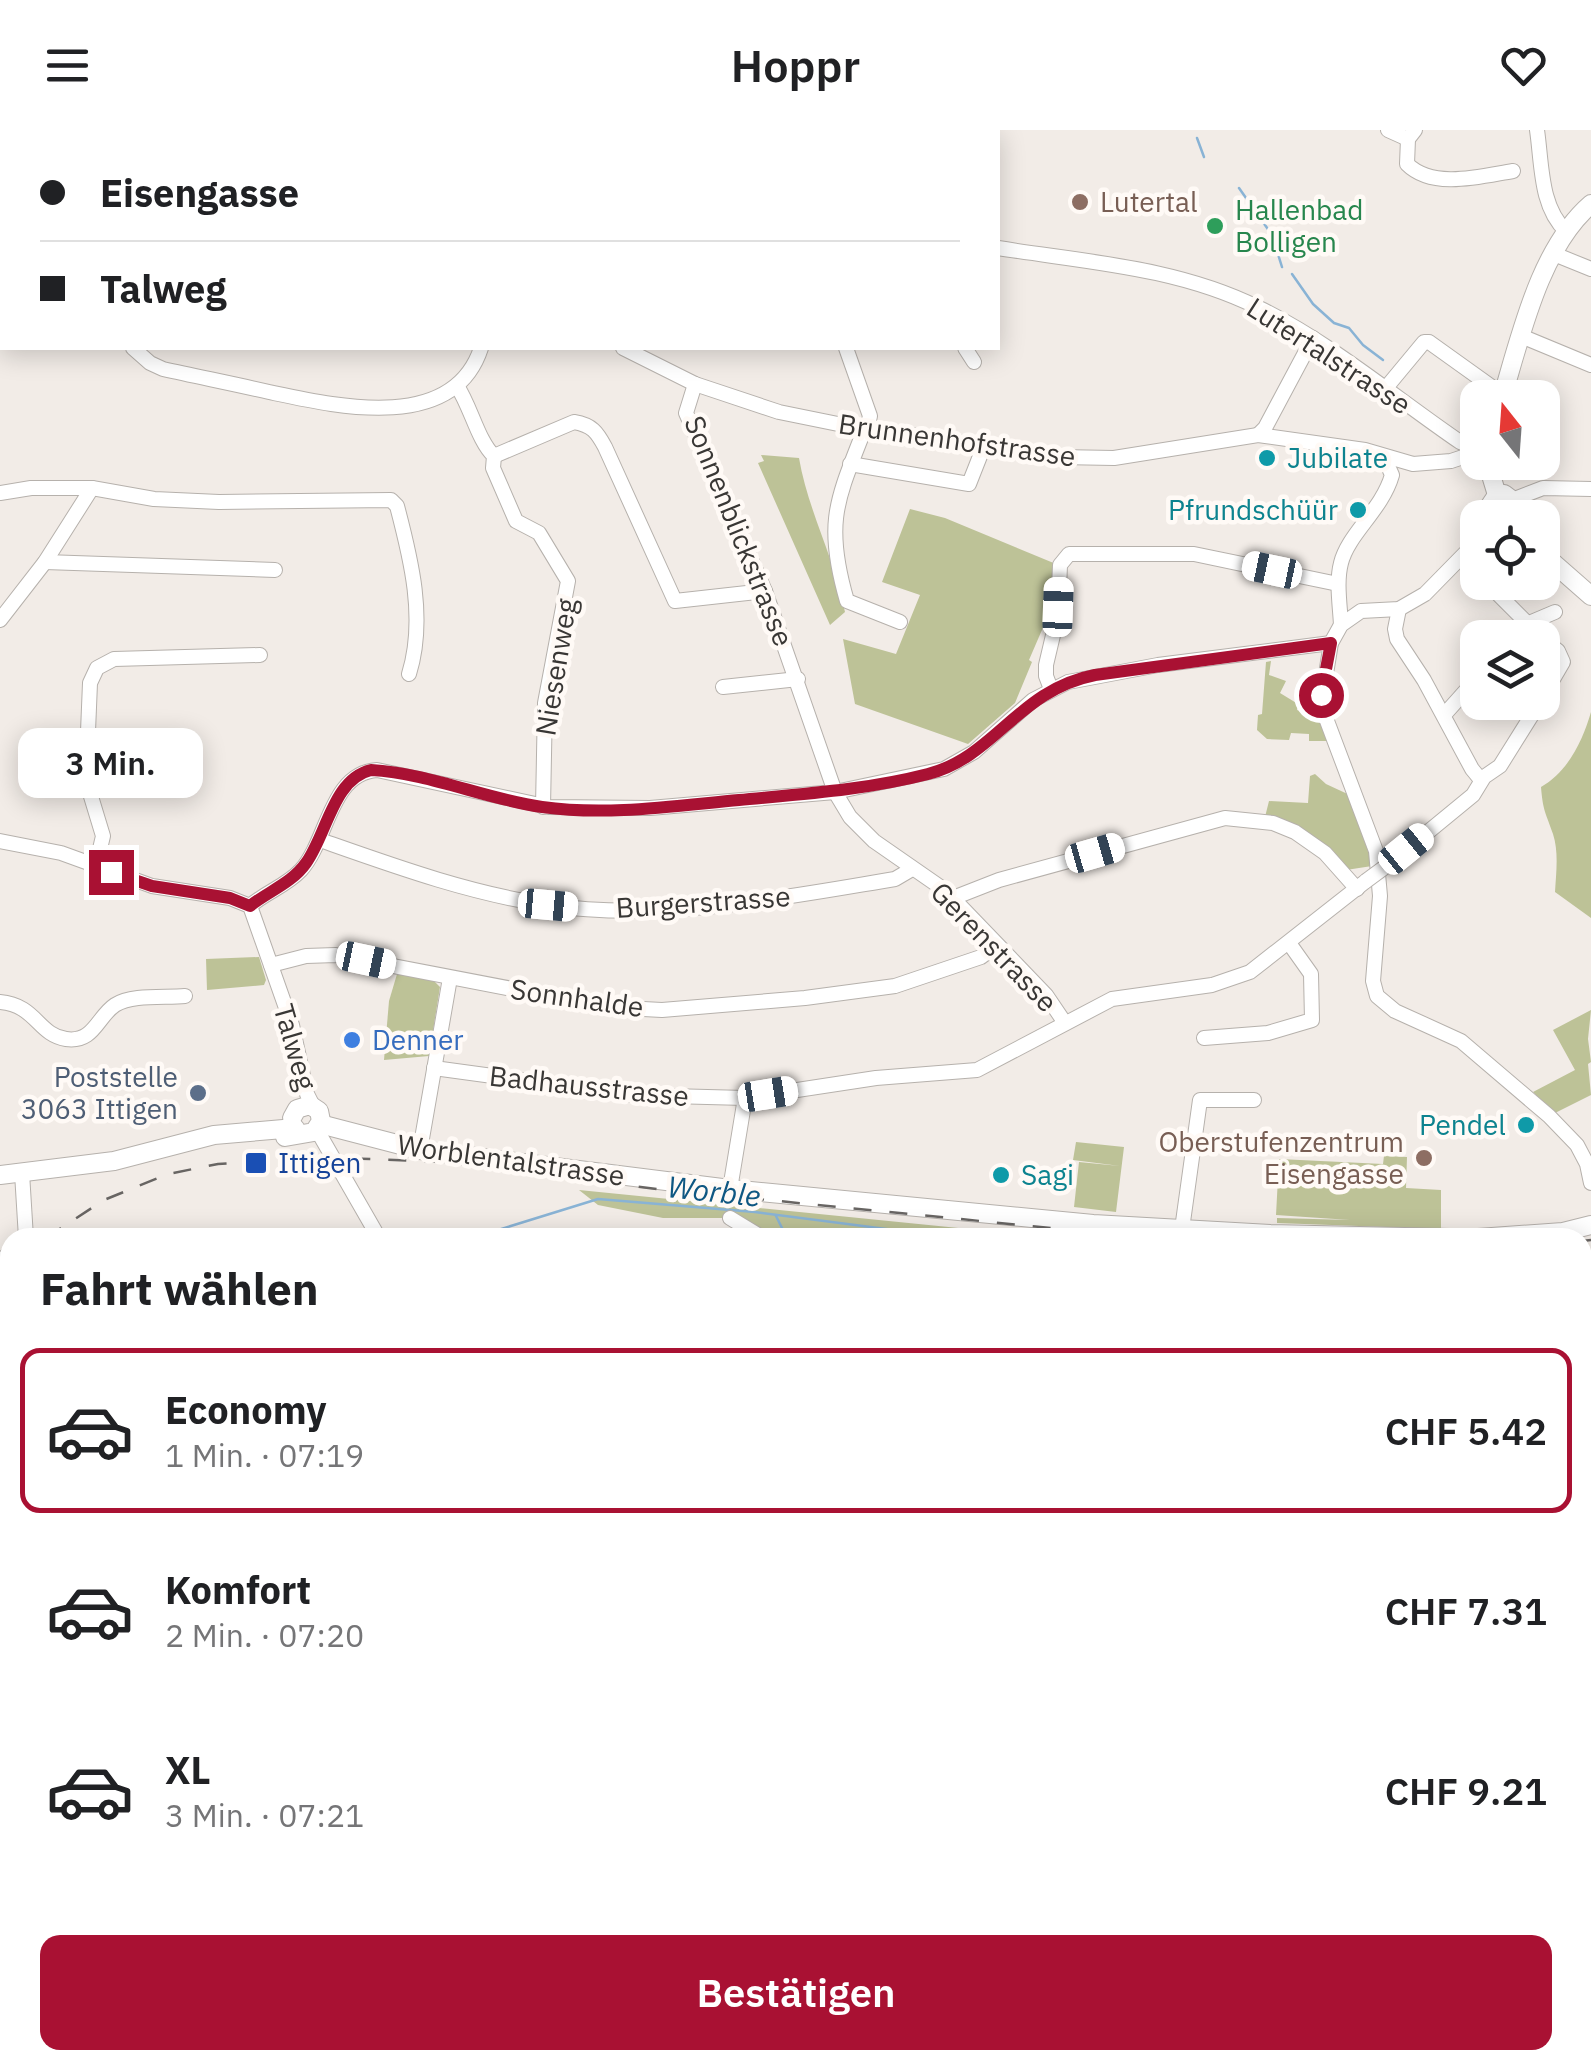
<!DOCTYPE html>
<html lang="de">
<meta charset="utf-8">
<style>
body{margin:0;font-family:"IBM Plex Sans",sans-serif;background:#f6f6f6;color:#202124;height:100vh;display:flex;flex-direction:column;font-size:38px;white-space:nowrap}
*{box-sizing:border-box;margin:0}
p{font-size:32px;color:#757577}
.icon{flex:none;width:55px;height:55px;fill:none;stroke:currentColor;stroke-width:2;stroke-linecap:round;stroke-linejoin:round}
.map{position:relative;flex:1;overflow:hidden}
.side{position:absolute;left:0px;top:1098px;width:1592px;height:842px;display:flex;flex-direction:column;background:#fff;border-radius:30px 30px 0 0;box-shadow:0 5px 25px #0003}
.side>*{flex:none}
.banner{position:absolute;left:0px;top:0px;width:1000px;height:220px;box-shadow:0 5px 25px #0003;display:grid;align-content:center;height:220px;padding:0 40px;background:#fff}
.needle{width:65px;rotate:343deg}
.controls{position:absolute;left:1460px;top:250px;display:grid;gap:20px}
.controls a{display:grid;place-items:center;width:100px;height:100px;border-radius:20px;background:#fff;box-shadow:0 5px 25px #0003;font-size:50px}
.end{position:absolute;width:45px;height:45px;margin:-22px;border:12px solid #a91133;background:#fff;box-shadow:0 0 0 5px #fff}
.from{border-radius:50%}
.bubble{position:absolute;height:70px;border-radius:20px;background:#fff;box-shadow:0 5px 25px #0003;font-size:32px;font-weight:600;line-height:70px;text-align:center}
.car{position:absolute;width:30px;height:60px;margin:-30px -15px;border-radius:12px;box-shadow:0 0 8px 2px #0007;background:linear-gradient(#fff 24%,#345 0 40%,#fff 0 76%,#345 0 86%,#fff 0)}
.banner b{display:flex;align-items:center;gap:35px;height:95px;font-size:38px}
.banner b+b{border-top:2px solid #e0e0e0}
.banner i{width:25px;height:25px;background:#202124}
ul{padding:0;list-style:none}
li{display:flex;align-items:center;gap:30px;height:165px;margin:0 20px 15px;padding:0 20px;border:5px solid transparent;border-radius:20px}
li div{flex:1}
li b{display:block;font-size:38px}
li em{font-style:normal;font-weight:600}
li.active{border-color:#a91133}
li>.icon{width:90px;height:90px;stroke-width:1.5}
h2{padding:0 40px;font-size:45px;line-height:120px}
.action{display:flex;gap:20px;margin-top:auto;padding:20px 40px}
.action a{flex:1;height:115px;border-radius:20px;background:#a91133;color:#fff;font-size:40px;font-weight:600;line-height:115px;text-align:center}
header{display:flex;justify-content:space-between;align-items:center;height:130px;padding:0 40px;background:#fff;font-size:45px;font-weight:600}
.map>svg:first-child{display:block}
.green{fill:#bdc297}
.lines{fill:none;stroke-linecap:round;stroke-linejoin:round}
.stream{stroke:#89b3d5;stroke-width:2.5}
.minor-casing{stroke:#b6b1ac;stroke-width:16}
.major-casing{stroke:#b6b1ac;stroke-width:20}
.minor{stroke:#fff;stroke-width:14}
.major{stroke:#fff;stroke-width:18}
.rail{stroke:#686563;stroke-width:2.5;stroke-dasharray:18 18;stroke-linecap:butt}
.minor-bridge-casing{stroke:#b6b1ac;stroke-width:16;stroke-linecap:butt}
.minor-bridge{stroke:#fff;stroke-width:14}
.route{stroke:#a91133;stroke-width:12}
.education-dot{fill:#8d6e63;stroke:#fffaf6;stroke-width:4}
.leisure-dot{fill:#2e9e5b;stroke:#fffaf6;stroke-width:4}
.culture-dot{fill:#0f9aa8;stroke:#fffaf6;stroke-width:4}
.shop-dot{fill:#3f7fe0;stroke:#fffaf6;stroke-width:4}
.service-dot{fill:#5c6f8a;stroke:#fffaf6;stroke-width:4}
.transit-dot{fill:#1a4fb4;stroke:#fffaf6;stroke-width:4}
.labels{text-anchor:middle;stroke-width:9;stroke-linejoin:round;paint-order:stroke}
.education-label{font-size:28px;fill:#785e54;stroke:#fffaf6;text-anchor:start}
.leisure-label{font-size:28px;fill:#27864d;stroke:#fffaf6;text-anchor:start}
.street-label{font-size:28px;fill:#393735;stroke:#fffaf6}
.culture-label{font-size:28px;fill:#0d838f;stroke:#fffaf6;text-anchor:start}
.shop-label{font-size:28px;fill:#366cbe;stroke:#fffaf6;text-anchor:start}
.service-label{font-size:28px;fill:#4e5e75;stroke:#fffaf6;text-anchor:end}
.transit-label{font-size:28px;fill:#164399;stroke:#fffaf6;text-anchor:start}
.water-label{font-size:30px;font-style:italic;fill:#0f5782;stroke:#fffaf6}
</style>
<header><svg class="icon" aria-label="menu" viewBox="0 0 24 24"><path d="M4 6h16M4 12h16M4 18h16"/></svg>Hoppr<svg class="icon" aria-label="heart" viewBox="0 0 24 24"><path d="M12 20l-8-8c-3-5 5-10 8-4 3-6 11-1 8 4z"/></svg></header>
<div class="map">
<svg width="1591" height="1939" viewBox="0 0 1591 1939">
<rect width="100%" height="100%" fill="#f2ece7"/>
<!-- green -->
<g class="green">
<path d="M761,325L799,328C808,381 835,429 845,482L830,495L758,333L764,331Z"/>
<path d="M910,379L945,388L1056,434L1054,472L1029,530L1032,532L1015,573L968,614L855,574L843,509L896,524L920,465L882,452Z"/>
<path d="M1271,531L1269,545L1286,551L1280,563L1298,574L1297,580L1320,587L1329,611H1309V604L1291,603L1289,610L1267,609L1257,600L1258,585L1262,584L1266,532Z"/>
<path d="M1591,582V788L1555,762C1556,744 1559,722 1553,704C1546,683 1543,682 1541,657C1568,642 1583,610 1591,582Z"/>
<path d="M1315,644L1326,654L1354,667L1365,695L1372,736L1346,740L1265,687L1269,671L1308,673L1310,646Z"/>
<path d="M259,827L266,850L264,855L207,860L206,829Z"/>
<path d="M397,844L434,851L440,857L429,926L384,930L389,871Z"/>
<path d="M1591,880L1588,909L1591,932L1588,934L1591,965L1555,983L1533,962L1575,940L1553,900Z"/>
<path d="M1076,1012L1124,1017L1116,1082L1074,1077L1079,1032L1120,1036L1073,1030Z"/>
<path d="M1384,1026L1407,1027L1406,1058L1441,1060V1099L1277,1093V1088L1350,1090L1276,1085L1279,1029L1383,1034Z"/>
<path d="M579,1060L1049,1107L809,1108V1101L798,1103V1107H763L730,1088H663L598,1075Z"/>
<path d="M10,1411V1930H138L140,1939H0V1421Z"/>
</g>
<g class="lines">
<!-- stream -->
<g class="stream">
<path d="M1197,8L1204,27"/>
<path d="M1239,58L1272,105L1282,137"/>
<path d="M1292,144L1313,174L1334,193L1349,198L1363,215L1383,230"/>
<path d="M776,1086L787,1108"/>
<path d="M382,1105L415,1108"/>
<path d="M97,1108H106"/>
<path d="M472,1108L598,1069L755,1082L956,1108"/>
<path d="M1582,1137H1591"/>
<path d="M0,1171L10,1164"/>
<path d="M1480,1930L1487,1937"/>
</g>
<!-- minor casing -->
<g class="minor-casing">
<g id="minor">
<path d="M7,0L24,2"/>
<path d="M771,0L774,2"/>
<path d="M1388,0L1408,9"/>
<path d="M1415,0L1408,9L1407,34C1433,60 1482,46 1513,41"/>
<path d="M1537,0C1542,34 1540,77 1566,101"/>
<path d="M154,2L170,0"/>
<path d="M569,2L572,0"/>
<path d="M0,33L2,34"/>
<path d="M998,118C1085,132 1176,137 1257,177C1330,212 1394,267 1460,312L1478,319"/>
<path d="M1554,124L1591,139"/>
<path d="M0,130L2,131"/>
<path d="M1521,206L1591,235"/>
<path d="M133,218L150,233L163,239C199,247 234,254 269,262C335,276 453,304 481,218"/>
<path d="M623,218L695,254L779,282L838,294L1059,327L1114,328L1258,305L1365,320L1413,334L1451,331L1478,322"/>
<path d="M846,218L870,286L867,298"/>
<path d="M965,218L974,232"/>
<path d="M695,254L686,283L765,461L835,662L850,687L874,711L946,761L1046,865L1065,893"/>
<path d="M457,256C471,277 478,311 494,326L493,338L516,391L539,403L568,451L545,573L543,677"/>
<path d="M1385,259L1424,212H1429L1503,265"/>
<path d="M865,298C837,370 824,392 847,471L900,492"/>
<path d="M1258,305L1265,298L1313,208"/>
<path d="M494,326L574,292C592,295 597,302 605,317L675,471L765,461"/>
<path d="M850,334L969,354L984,316"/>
<path d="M0,363L31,358H92L154,369L219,372L391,370L397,376C411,429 426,489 409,544"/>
<path d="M1512,370L1543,358L1591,359"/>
<path d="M1478,410L1425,464L1399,479L1361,481L1341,495L1331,513L1321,575L1376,721L1380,766L1373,851L1377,866L1395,881L1461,911L1549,986L1577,1015L1587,1034L1591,1053"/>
<path d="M1464,427L1478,442"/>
<path d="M45,432L275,440"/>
<path d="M1486,452L1542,508"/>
<path d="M1399,479L1395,499L1397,509L1424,550L1472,639L1481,650"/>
<path d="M0,490L45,432L92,358"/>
<path d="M1341,495C1340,475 1336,452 1341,433C1348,404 1382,380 1392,345L1384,327"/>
<path d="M1512,508L1522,496L1555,482"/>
<path d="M1542,508L1558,521L1563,532L1542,568"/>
<path d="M723,557L798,549"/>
<path d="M1051,559L1046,546V535L1058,484L1060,435L1069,424H1194L1338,454"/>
<path d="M1444,585L1478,547"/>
<path d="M320,710C394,736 468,763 547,775C662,792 781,768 895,749L912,739"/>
<path d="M0,711L61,723L152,756L230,768L250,776L292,895L307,964L313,976"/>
<path d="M1389,734L1473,665L1484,647L1500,636L1540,572"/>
<path d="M96,736L103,706L86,650L90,553L97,538L114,529L260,525"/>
<path d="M953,768L999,750L1225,688L1273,693L1295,702L1325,723L1357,759"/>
<path d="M250,776C266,762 286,756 301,740C328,710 330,643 377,640L549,677L650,678L835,662L944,639L974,622L1033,570L1068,552L1158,535L1331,513"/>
<path d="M271,835L306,826L336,825L606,877L662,880L805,868L895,856L981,827L997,815"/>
<path d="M0,872C36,875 38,905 66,909C94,913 97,887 115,875C132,864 165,868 185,866"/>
<path d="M1204,908L1268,903L1312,890L1311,844L1289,813"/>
<path d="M434,938L632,965L745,968"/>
<path d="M317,1000L379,1108"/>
<path d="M420,1020L450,848"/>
<path d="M22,1043L26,1108"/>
<path d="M730,1059L745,968L876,948L977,940L1112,869L1212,855L1250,842L1366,751"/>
<path d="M730,1088L763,1108"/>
<path d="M1182,1099L1200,970H1254"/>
<path d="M0,1131L10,1123"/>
<path d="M0,1240L10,1235"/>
<path d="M1582,1472L1591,1482"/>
<path d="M946,1930V1939"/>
</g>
</g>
<!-- major casing -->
<g class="major-casing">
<g id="major">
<path d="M1502,268C1521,205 1540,118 1591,74"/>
<path d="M1487,332L1497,365"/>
<path d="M1497,365L1504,364L1512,370L1515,379L1510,388"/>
<path d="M1494,388L1489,377L1497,365"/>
<path d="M1542,423L1591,466"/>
<path d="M320,994L420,1020L730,1059L1093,1094L1270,1104L1449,1108"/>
<path d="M285,1007L314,1002L321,991L319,981L310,975L297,979L292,988"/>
<path d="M0,1045L114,1031L214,1005L295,998"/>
<path d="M1478,1108L1563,1102L1591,1095"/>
<path d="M1582,1347L1591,1342"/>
<path d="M1420,1930L1450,1939"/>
<path d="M1145,1939L1164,1930"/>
</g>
</g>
<!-- minor -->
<use href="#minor" class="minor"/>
<!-- major -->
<use href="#major" class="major"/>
<!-- rail -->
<g class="rail">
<path d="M46,1108L104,1070L168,1044L218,1034L316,1027L446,1032L657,1059L1152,1108"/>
<path d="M1582,1111L1591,1110"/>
<path d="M0,1150L10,1142"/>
</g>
<!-- minor-bridge casing -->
<g class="minor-bridge-casing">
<path id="minor-bridge" d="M1366,751L1389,734"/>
</g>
<!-- minor-bridge -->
<use href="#minor-bridge" class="minor-bridge"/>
</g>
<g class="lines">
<!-- route -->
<path class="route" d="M111,742L152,756L230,768L250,776C269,761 292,753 306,733C327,704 333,649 371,640C429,643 485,669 542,677C607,686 674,676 739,670C802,664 866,660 928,644C995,627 1018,560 1095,545L1331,513L1321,565"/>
</g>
<!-- markers -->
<g class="education-dot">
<circle cx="1080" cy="72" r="10"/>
<circle cx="1424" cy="1028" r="10"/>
</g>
<circle class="leisure-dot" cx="1215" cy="96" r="10"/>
<g class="culture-dot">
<circle cx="1267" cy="328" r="10"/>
<circle cx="1358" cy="380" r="10"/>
<circle cx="1526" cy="995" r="10"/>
<circle cx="1001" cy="1045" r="10"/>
</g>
<circle class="shop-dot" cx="352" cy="910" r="10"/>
<circle class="service-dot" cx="198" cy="963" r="10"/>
<rect class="transit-dot" x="244" y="1021" width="24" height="24" rx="5"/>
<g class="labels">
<!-- education labels -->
<g class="education-label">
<text x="1100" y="82">Lutertal</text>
<text x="1404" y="1022" text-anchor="end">Oberstufenzentrum<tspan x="1404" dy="32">Eisengasse</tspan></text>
</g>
<!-- leisure labels -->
<g class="leisure-label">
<text x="1235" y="90">Hallenbad<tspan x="1235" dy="32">Bolligen</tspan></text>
</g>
<!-- street labels -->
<g class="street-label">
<text transform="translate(1329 226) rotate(33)" y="10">Lutertalstrasse</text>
<text transform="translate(957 310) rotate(8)" y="10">Brunnenhofstrasse</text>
<text transform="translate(739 401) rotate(68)" y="10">Sonnenblickstrasse</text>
<text transform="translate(556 537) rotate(-81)" y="10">Niesenweg</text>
<text transform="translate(703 772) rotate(-4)" y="10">Burgerstrasse</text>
<text transform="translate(994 817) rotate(46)" y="10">Gerenstrasse</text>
<text transform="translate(577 868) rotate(8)" y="10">Sonnhalde</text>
<text transform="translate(295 917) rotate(74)" y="10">Talweg</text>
<text transform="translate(589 956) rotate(6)" y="10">Badhausstrasse</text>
<text transform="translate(511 1030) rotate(8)" y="10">Worblentalstrasse</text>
</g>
<!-- culture labels -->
<g class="culture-label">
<text x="1287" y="338">Jubilate</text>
<text x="1338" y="390" text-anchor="end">Pfrundschüür</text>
<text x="1506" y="1005" text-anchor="end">Pendel</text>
<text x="1021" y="1055">Sagi</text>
</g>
<!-- shop labels -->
<g class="shop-label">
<text x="372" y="920">Denner</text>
</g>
<!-- service labels -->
<g class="service-label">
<text x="178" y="957">Poststelle<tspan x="178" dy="32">3063 Ittigen</tspan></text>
</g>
<!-- transit labels -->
<g class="transit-label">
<text x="278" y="1043">Ittigen</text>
</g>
<!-- water labels -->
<g class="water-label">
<text transform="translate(714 1062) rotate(6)" y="10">Worble</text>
</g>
</g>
</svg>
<div class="controls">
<a><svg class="needle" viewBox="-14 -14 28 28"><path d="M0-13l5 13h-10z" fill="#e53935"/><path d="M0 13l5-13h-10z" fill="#757577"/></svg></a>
<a><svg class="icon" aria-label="locate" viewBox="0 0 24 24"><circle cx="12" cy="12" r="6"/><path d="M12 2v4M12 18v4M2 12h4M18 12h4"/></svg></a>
<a><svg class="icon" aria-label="layers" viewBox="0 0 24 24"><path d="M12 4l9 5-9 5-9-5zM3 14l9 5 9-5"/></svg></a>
</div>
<i class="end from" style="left:1321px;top:565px"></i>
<i class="end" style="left:111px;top:742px"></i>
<div class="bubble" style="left:18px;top:598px;width:185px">3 Min.</div>
<i class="car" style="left:1272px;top:440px;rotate:282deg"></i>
<i class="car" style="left:1058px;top:477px;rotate:2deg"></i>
<i class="car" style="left:1406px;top:719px;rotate:51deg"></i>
<i class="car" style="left:1095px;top:723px;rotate:74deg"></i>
<i class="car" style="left:548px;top:775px;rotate:95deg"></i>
<i class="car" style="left:366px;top:830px;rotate:102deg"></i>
<i class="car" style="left:768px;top:964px;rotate:81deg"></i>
<div class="banner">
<b><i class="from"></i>Eisengasse</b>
<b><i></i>Talweg</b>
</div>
<section class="side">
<h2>Fahrt wählen</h2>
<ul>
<li class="active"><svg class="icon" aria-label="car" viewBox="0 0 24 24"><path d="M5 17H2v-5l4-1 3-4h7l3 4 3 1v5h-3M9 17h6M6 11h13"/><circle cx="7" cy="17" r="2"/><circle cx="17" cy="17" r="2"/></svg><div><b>Economy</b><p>1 Min. · 07:19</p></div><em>CHF 5.42</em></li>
<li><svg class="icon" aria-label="car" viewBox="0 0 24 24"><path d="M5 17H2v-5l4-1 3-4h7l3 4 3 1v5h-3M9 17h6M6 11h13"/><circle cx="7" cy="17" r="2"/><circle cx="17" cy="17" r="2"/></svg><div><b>Komfort</b><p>2 Min. · 07:20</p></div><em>CHF 7.31</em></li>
<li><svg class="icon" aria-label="car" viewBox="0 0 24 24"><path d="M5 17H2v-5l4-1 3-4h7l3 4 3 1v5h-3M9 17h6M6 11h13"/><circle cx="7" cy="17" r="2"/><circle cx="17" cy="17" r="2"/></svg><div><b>XL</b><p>3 Min. · 07:21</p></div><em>CHF 9.21</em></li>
</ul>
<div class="action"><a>Bestätigen</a></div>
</section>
</div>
